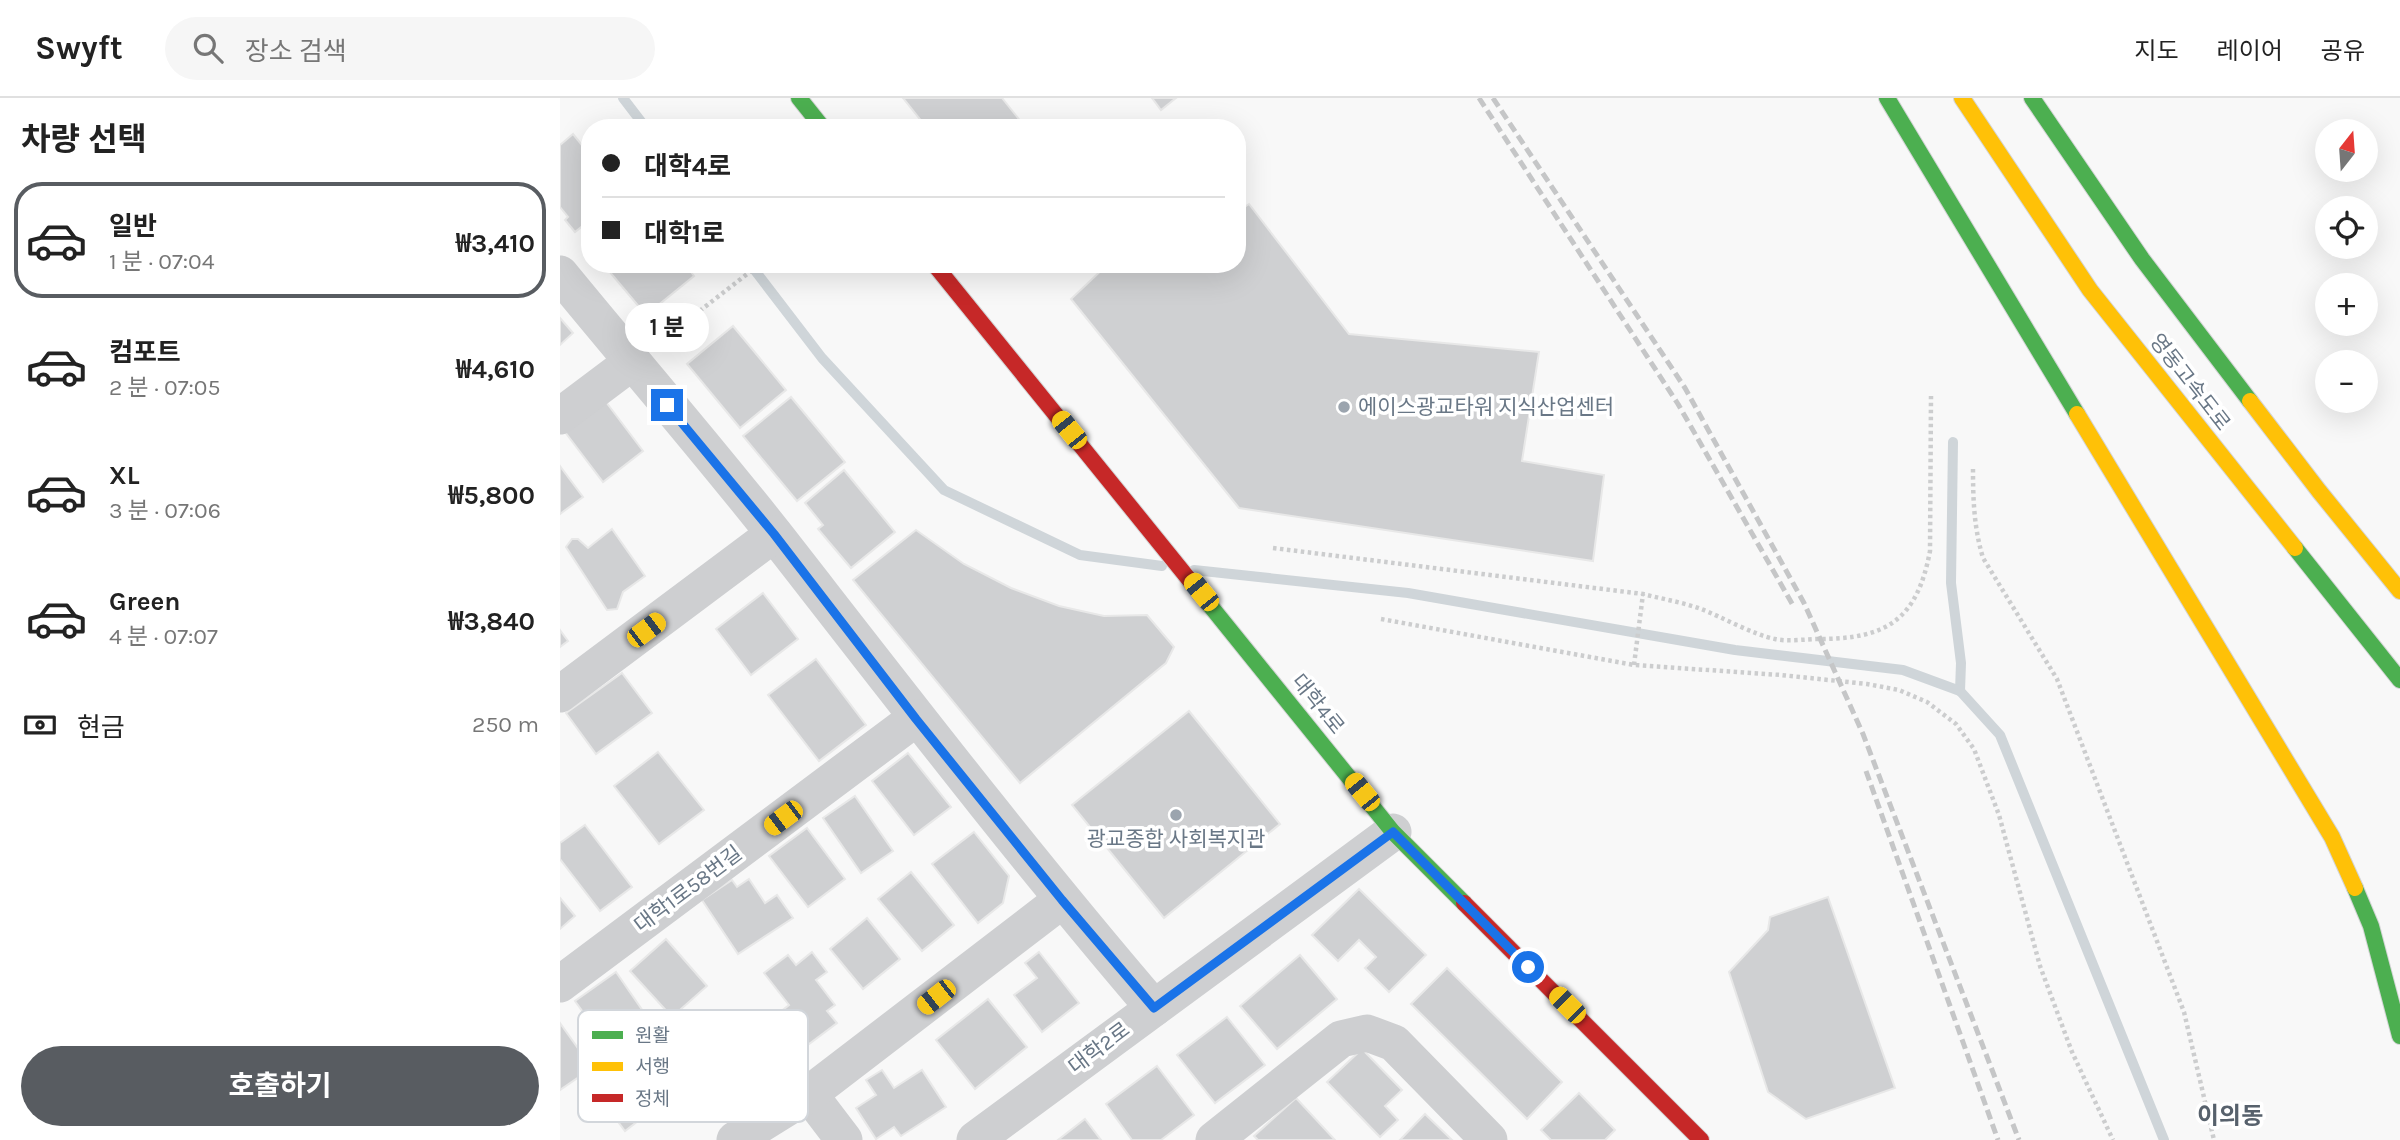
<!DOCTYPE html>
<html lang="ko">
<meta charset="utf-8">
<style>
body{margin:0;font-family:Karla,"Noto Sans KR",sans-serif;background:#f6f6f6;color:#222;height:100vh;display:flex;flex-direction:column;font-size:26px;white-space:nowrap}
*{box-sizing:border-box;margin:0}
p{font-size:23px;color:#767676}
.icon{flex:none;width:38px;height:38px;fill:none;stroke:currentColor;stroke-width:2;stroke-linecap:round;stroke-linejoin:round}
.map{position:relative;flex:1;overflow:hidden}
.details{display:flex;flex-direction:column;background:#fff;width:560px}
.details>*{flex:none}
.top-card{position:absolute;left:21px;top:21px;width:665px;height:154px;border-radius:28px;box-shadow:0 7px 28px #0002;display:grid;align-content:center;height:154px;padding:0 21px;background:#fff}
.needle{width:46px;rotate:17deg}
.tools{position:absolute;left:1755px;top:21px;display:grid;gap:14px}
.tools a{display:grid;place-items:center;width:63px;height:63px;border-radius:50%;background:#fff;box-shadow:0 7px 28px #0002;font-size:35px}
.end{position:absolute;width:32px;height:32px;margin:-16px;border:9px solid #1a73e8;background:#fff;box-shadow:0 0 0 4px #fff}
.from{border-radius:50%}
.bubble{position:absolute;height:49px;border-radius:24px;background:#fff;box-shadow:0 7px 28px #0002;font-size:23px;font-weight:700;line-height:49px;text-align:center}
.car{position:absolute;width:21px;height:42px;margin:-21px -10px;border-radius:9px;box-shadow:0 0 5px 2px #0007;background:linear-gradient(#f5c518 24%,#345 0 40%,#f5c518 0 76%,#345 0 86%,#f5c518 0)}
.top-card b{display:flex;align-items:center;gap:24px;height:66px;font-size:26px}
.top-card b+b{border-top:2px solid #e0e0e0}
.top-card i{width:18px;height:18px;background:#222}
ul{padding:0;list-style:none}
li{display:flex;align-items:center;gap:21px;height:116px;margin:0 14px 10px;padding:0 7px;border:4px solid transparent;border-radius:28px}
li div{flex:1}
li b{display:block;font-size:26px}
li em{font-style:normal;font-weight:700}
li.active{border-color:#585c61}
li>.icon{width:63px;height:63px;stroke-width:1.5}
h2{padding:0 21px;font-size:32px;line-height:84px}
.pay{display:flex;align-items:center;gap:18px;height:77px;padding:0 21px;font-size:26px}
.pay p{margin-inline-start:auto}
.cta{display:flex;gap:14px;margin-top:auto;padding:14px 21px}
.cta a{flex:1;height:80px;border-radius:42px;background:#585c61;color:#fff;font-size:28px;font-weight:700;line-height:80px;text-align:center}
header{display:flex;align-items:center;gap:42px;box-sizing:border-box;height:98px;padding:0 35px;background:#fff;border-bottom:2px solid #e0e0e0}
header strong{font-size:33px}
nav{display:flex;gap:38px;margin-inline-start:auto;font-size:24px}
.search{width:490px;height:63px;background:#f6f6f6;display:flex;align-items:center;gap:18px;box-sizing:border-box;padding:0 24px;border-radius:38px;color:#767676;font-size:26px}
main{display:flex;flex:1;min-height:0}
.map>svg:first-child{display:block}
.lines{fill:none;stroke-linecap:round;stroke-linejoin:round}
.stream{stroke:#cfd5d9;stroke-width:10}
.building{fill:#cfd0d2;stroke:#e8e8e8;stroke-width:2}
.fast-casing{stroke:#d4d5d6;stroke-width:18}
.slow-casing{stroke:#d4d5d6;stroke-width:18}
.jam-casing{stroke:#d4d5d6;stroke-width:18}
.path{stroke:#cccdce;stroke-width:4.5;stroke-dasharray:3.5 3.5;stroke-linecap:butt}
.street{stroke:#cecfd1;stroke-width:37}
.fast{stroke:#4caf50;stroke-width:16}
.slow{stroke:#ffc107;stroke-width:16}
.jam{stroke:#c62828;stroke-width:16}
.rail{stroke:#c5c6c7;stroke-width:5;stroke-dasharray:10 5;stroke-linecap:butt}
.route{stroke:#1a73e8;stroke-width:9}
.poi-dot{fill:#9ba4ae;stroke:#fff;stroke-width:2.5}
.labels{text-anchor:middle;stroke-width:7;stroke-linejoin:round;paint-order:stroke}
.street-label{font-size:21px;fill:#697786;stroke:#fff}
.poi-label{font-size:21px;fill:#697786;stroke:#fff;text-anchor:start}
.quarter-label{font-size:24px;font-weight:bold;fill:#57616c;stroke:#fff}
.key{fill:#fff;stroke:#d2d6db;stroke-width:2}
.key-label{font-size:19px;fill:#697786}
</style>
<header>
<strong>Swyft</strong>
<div class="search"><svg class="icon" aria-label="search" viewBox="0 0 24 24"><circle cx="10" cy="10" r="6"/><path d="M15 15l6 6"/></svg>장소 검색</div>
<nav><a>지도</a><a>레이어</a><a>공유</a></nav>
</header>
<main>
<section class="details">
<h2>차량 선택</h2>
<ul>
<li class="active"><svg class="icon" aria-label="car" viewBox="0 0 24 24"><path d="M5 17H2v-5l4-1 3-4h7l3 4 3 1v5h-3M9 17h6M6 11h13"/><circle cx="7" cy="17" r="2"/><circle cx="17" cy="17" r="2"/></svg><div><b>일반</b><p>1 분 · 07:04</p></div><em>₩3,410</em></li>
<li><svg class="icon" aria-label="car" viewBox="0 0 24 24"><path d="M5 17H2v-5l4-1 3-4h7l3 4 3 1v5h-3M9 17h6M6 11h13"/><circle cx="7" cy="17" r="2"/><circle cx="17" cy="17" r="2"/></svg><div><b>컴포트</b><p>2 분 · 07:05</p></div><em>₩4,610</em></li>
<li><svg class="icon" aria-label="car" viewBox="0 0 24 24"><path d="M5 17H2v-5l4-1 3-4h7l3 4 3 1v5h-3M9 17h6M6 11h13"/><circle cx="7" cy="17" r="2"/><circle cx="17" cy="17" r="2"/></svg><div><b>XL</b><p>3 분 · 07:06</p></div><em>₩5,800</em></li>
<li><svg class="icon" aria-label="car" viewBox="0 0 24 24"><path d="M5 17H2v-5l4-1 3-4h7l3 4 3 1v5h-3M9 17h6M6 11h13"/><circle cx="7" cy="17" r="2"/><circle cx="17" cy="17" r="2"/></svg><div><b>Green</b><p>4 분 · 07:07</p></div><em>₩3,840</em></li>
</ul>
<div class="pay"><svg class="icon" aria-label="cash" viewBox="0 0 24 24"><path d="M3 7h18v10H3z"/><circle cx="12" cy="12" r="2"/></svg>현금<p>250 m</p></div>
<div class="cta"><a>호출하기</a></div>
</section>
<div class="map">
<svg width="1840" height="1042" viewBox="0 0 1840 1042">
<rect width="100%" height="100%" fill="#f8f8f8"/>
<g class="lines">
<!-- stream -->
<g class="stream">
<path d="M63,0L86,30"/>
<path d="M190,166L262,260L384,392L520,457L602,468"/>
<path d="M1393,344L1391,485L1401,565L1400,593"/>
<path d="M634,472L848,495L1175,552L1343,572L1400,593L1440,637L1604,1042"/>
</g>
</g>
<!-- building -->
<g class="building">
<path d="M343,0H442L466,30H367Z"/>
<path d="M592,0H616L601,12Z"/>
<path d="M13,36L30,57V122L15,134L5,122L8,119L0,109V47Z"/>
<path d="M689,106L789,236L979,254L962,363L1044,377L1033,463L679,410L511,201L548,166H593L599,173L608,166H677V114Z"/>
<path d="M43,166H125L134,178L86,217Z"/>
<path d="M0,220L13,235L0,247Z"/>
<path d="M173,228L226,292L180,330L127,266Z"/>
<path d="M231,299L285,364L237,403L183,338Z"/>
<path d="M46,304L83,353L43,384L5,334Z"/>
<path d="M0,368L23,399L0,416Z"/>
<path d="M284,372L335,434L291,470L258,431L263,427L245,405Z"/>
<path d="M52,431L85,478L63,494L57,511L47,512L6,449L12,441H18L28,450Z"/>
<path d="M356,432L404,466L451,490L499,508L544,518L587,517L614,549L606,565L460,685L293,482Z"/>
<path d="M203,495L238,541L191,577L156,531Z"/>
<path d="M0,532L8,543L0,549Z"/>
<path d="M256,561L306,627L259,663L208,597Z"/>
<path d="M62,575L92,615L36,656L6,615Z"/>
<path d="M629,613L720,726L604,820L512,707Z"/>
<path d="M98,654L144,712L99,746L54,688Z"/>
<path d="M348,655L391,709L354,737L312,683Z"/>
<path d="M295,698L333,753L301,775L263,720Z"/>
<path d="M25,727L72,789L40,813L0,761V745Z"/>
<path d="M247,730L285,781L248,809L209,758Z"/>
<path d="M414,734L449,778L443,805L418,825L372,766Z"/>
<path d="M351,774L394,827L362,853L318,801Z"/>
<path d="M189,781L205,805L217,797L233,820L178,856L142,802L172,782L177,789Z"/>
<path d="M799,791L866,857L829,894L805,870L816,859L799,842L778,863L752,837Z"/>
<path d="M1268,799L1335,990L1246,1021L1208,994L1169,874L1208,832L1210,819Z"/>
<path d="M0,800L15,818L0,831Z"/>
<path d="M307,820L340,861L303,891L270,851Z"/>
<path d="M106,841L147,888L112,919L70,873Z"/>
<path d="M252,854L267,874L256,882L275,907L267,913L277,925L245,949L219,915L229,907L204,875L228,857L236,867Z"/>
<path d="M479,854L519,905L482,934L454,897L477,880L465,865Z"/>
<path d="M740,857L777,901L717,951L680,908Z"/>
<path d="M887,870L1002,984L967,1021L851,906Z"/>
<path d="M56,874L94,929L54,957L15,903Z"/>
<path d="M428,901L467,949L415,991L376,942Z"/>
<path d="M667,919L705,967L655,1005L617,957Z"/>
<path d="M0,925L32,970L0,992Z"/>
<path d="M802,951L842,992L825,1008L838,1022L820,1039L767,984Z"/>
<path d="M106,959L127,985L65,1033L53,1017L66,1007L57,996Z"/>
<path d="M597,968L634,1017L601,1042H572L546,1006Z"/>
<path d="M322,972L334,990L362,972L386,1009L341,1038L334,1029L316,1041L296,1010L316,997L306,982Z"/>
<path d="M1019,995L1055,1032L1045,1042H991L981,1032Z"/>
<path d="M736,1000L775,1042H698L694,1038Z"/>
<path d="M865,1016L892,1042H840Z"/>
<path d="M525,1021L541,1042H498Z"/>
</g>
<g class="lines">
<!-- fast casing -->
<g class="fast-casing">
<g id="fast">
<path d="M239,0L263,30"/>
<path d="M1327,0L1517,316"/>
<path d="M1472,0L1582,161L1690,303"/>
<path d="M1735,450L1840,582"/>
<path d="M640,495L833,734L904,805"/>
<path d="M1795,790L1811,828L1840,938"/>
</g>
</g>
<!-- slow casing -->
<g class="slow-casing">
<g id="slow">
<path d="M1402,0L1530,192L1735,450"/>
<path d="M1690,303L1759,393L1840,493"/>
<path d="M1517,316L1772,739L1795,790"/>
</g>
</g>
<!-- jam casing -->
<g class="jam-casing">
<g id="jam">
<path d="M374,166L640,495"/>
<path d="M904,805L1141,1042"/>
</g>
</g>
<!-- path -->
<g class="path">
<path d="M101,243L200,166"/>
<path d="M1413,371C1413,402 1414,430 1423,460L1497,581L1624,914L1654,1042"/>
<path d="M713,450L1083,496C1102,501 1122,504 1141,511C1162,519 1194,537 1215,541C1229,544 1245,541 1258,541C1327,541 1357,522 1370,453L1371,298"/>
<path d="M821,521L1074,567L1221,577L1307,586L1339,592L1367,604L1396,626L1414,651L1439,717L1480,868L1512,954L1553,1042"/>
<path d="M1074,567L1083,496"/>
</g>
<!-- street -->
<g class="street">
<path d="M0,176C72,264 146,349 216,438C340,597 462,756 594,910"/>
<path d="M0,318L72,264"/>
<path d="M0,596L214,436"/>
<path d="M0,886L356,620"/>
<path d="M249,996L284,1042"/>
<path d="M175,1042L249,996L502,802"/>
<path d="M415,1042L833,734"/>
<path d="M654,1042L781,941L807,935L834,945L929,1042"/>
</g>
<!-- fast -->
<use href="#fast" class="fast"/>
<!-- slow -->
<use href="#slow" class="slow"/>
<!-- jam -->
<use href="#jam" class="jam"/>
<!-- rail -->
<g class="rail">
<path d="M919,0L1118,306L1234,509"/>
<path d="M933,0L1125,290L1244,505L1303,636L1459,1042"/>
<path d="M1306,673L1438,1042"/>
</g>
</g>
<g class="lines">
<!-- route -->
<path class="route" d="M107,307L214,436L356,621L502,802L594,910L833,734L968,869"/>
</g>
<!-- markers -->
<g class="poi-dot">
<circle cx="784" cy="309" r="7"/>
<circle cx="616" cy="717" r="7"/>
</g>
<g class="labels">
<!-- street labels -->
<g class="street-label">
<text transform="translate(1630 284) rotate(52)" y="7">영동고속도로</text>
<text transform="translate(758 606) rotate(51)" y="7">대학4로</text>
<text transform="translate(128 791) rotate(-37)" y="7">대학1로58번길</text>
<text transform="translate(539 950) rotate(-37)" y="7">대학2로</text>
</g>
<!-- poi labels -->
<g class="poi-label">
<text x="798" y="316">에이스광교타워 지식산업센터</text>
<text x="616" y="748" text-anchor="middle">광교종합 사회복지관</text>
</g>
<!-- quarter labels -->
<g class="quarter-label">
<text x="1670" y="1026">이의동</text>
</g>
</g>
<!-- legend -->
<rect x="18" y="912" width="230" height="112" rx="10" class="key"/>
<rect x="32" y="933" width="31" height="8" fill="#4caf50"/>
<rect x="32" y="964" width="31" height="9" fill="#ffc107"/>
<rect x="32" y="996" width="31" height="8" fill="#c62828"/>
<g class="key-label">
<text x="75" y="944">원활</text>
<text x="75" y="975">서행</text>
<text x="75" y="1007">정체</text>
</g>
</svg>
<div class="tools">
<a><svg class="needle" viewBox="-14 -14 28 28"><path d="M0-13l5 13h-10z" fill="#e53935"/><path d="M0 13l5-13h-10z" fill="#767676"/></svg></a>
<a><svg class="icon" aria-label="locate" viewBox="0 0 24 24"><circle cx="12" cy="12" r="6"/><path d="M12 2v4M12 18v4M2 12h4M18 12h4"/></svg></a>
<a>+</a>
<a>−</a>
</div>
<i class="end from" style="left:968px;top:869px"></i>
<i class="end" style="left:107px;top:307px"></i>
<div class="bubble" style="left:65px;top:205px;width:84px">1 분</div>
<i class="car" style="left:509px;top:332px;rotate:321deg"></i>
<i class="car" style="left:641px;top:494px;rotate:321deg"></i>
<i class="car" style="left:86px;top:532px;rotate:53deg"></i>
<i class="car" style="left:802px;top:694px;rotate:321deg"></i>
<i class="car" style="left:223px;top:720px;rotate:233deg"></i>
<i class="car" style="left:376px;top:899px;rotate:232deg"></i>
<i class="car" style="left:1007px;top:907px;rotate:315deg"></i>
<div class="top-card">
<b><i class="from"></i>대학4로</b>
<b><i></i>대학1로</b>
</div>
</div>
</main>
